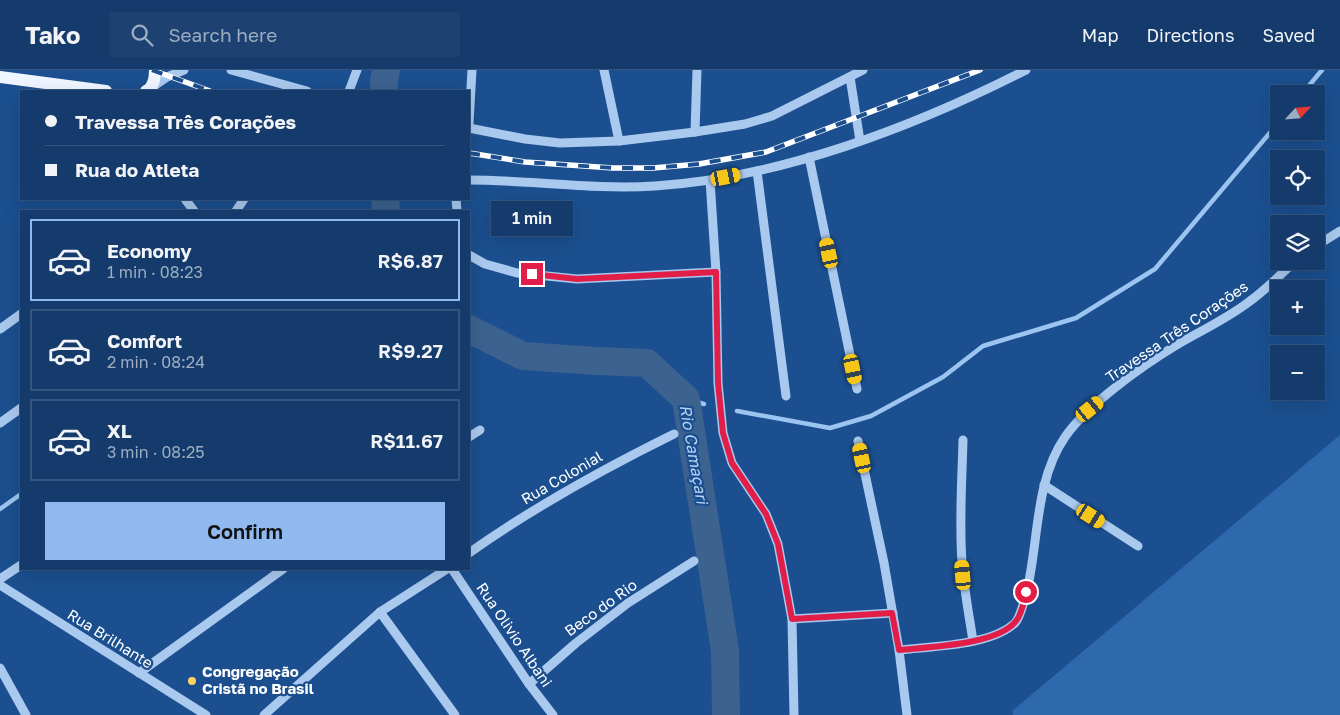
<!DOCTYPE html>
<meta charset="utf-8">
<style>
body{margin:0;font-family:"Golos Text",sans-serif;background:#1d4271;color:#f1f3f6;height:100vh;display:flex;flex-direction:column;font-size:19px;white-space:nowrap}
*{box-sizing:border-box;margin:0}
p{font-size:16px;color:#9dadc1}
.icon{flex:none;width:28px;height:28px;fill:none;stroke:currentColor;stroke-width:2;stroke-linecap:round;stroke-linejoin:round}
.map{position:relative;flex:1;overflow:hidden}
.panel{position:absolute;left:20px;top:140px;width:450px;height:360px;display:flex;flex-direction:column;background:#143b6b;border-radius:0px;box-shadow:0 5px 20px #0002,0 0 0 1px #33557e}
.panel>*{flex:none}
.banner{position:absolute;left:20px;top:20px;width:450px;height:110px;border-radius:0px;box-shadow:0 5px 20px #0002,0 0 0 1px #33557e;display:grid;align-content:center;height:110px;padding:0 25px;background:#143b6b}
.needle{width:32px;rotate:64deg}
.controls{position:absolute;left:1270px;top:15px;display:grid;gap:10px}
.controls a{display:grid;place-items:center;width:55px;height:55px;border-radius:0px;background:#143b6b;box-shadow:0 5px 20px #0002,0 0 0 1px #33557e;font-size:25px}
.end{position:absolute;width:22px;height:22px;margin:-11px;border:6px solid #e11d48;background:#fff;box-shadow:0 0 0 2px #fff}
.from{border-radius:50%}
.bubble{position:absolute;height:35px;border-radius:0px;background:#143b6b;box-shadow:0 5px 20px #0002,0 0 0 1px #33557e;font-size:16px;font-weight:600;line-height:35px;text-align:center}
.car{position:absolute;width:15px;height:30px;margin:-15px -8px;border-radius:6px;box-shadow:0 0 4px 1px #0007;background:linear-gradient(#f5c518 24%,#345 0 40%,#f5c518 0 76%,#345 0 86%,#f5c518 0)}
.banner b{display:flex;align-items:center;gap:18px;height:48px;font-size:19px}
.banner b+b{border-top:1px solid #33557e}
.banner i{width:12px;height:12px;background:#f1f3f6}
ul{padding:9px 0 0;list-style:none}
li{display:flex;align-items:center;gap:15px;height:82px;margin:0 10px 8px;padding:0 15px;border:2px solid #33557e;border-radius:0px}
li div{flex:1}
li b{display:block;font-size:19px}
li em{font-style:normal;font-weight:600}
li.on{border-color:#90b9f0}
li>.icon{width:45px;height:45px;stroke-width:1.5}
.button{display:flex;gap:10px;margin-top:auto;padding:10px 25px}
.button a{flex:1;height:58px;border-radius:0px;background:#90b9f0;color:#111;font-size:20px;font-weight:600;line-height:58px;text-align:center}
header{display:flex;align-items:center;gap:30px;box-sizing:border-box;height:70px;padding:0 25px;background:#143b6b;border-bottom:1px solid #33557e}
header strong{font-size:24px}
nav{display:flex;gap:28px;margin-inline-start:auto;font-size:18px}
.search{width:350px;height:45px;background:#1d4271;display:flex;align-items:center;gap:12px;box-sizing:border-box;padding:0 18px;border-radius:0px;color:#9dadc1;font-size:19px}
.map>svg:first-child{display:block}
.green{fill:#2e69ad}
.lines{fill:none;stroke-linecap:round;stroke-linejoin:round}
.stream{stroke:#9cc4f0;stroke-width:4.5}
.river{stroke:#3c6290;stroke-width:28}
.minor{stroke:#a9c9ee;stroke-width:9}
.major{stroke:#f0f6ff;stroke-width:12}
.rail-casing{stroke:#fff;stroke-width:5.5}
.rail{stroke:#1b4f8f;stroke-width:4;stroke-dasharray:11;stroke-linecap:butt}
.route{stroke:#e11d48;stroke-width:6}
.poi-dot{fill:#ffd166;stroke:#1b4f8f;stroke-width:2}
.labels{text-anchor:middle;stroke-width:4.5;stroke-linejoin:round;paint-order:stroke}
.street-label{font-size:15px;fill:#fff;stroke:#1b4f8f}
.poi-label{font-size:15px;font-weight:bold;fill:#fff;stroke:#1b4f8f;text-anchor:start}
.water-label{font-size:16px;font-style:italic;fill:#b5d3f5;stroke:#1b4f8f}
</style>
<header>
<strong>Tako</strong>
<div class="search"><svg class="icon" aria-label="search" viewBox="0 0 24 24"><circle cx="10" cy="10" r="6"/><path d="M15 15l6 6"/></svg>Search here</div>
<nav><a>Map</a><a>Directions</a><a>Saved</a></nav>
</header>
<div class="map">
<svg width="1340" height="645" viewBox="0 0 1340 645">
<rect width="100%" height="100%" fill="#1b4f8f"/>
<!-- green -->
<path class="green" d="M1340,365V645H1013L1012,641Z"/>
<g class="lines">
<!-- stream -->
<g class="stream">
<path d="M1302,24L1322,0"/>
<path d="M686,329L704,334"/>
<path d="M737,341L830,358L871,346L943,307L983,276L1076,248L1155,199L1279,52"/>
<path d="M0,439L21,424"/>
</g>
<!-- river -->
<g class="river">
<path d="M384,21V10L386,0"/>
<path d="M385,129L386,141"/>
<path d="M469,259L523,286L597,291L647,293L686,329L725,581L726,645"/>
</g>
<!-- minor -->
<g class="minor">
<path d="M231,0L307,21"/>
<path d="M604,0L619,71"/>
<path d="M850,7L860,71"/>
<path d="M151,18L167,7L184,0"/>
<path d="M349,21L357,0"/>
<path d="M469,53L472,0"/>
<path d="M469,58L525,69L560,73L619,71L695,62L745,54L772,46L863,0"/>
<path d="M695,62L697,0"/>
<path d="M809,87L857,319"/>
<path d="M757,101L786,326"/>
<path d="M469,110C531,110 593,120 655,116C780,108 914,57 1026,0"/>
<path d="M710,110L716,202L718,313L723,363L732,393L766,444L778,474L792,549L794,645"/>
<path d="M185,129L194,141"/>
<path d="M456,129L457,141"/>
<path d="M236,141L244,129"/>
<path d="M1316,176L1340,161"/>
<path d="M469,185L485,194L517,203L577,209L716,202"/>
<path d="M0,259L21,244"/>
<path d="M0,353L21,338"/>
<path d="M469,367L480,360"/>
<path d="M963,370C962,410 959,451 962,492C964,519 969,545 973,571"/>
<path d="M858,371L884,493L899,580L907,645"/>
<path d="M1044,415L1138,476"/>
<path d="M469,483C534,437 603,399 674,364"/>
<path d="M452,499L529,614L553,645"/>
<path d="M0,509L21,495"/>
<path d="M0,515L206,645"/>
<path d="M380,542L455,645"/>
<path d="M792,549L893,543"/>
<path d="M899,580C931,576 991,576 1015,553C1021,546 1023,533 1026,525C1039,474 1034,412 1065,367C1087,335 1142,296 1175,276C1200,261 1227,249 1250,231C1267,219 1280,204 1296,191"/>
<path d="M0,598L26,645"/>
<path d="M139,603L283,499"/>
<path d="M529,614L576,573L628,533L694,491"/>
<path d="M264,645L380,542L447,499"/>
</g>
<!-- major -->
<g class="major">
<path d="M0,7L106,21"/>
<path d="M146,21C153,18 155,8 155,0"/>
</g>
<!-- rail casing -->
<g class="rail-casing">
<g id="rail">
<path d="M152,0L210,21"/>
<path d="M469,83L525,92L613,98H653L699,94L766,82L980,0"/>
</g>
</g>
<!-- rail -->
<use href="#rail" class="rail"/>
</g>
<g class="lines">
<!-- route -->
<path class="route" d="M532,204L577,209L716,202L718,313L723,363L732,393L766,444L778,474L792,549L892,543L899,580C928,577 998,575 1016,551C1022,544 1024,531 1026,522"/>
</g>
<!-- markers -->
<circle class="poi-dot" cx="192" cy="611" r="5"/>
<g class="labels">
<!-- street labels -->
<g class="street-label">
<text transform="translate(1177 262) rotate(-34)" y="5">Travessa Três Corações</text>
<text transform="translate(562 408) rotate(-30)" y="5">Rua Colonial</text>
<text transform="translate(601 538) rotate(-36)" y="5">Beco do Rio</text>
<text transform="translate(514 565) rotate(56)" y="5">Rua Olivio Albani</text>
<text transform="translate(110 569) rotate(32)" y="5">Rua Brilhante</text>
</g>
<!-- poi labels -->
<g class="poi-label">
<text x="202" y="607">Congregação<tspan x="202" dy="17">Cristã no Brasil</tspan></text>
</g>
<!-- water labels -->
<g class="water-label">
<text transform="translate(694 384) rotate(80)" y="6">Rio Camaçari</text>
</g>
</g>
</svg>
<div class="controls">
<a><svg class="needle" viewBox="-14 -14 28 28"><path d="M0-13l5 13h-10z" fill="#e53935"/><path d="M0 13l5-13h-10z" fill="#9dadc1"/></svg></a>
<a><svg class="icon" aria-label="locate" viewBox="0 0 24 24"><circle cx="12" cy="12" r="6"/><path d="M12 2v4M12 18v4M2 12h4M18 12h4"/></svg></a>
<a><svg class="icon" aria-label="layers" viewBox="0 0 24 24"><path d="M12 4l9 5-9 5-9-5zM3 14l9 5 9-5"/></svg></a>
<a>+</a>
<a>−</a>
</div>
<i class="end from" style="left:1026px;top:522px"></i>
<i class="end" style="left:532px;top:204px"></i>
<div class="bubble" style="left:491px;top:131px;width:82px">1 min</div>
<i class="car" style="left:726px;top:107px;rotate:79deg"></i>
<i class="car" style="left:829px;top:183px;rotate:348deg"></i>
<i class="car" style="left:853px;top:299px;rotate:168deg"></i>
<i class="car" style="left:1090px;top:339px;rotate:51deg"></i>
<i class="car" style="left:862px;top:388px;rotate:348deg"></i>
<i class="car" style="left:1091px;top:446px;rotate:123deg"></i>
<i class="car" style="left:963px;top:505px;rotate:355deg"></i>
<div class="banner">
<b><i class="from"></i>Travessa Três Corações</b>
<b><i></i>Rua do Atleta</b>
</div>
<section class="panel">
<ul>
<li class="on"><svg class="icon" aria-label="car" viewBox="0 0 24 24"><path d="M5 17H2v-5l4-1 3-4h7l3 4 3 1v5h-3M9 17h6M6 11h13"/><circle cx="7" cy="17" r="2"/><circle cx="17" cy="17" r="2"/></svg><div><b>Economy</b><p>1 min · 08:23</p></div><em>R$6.87</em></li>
<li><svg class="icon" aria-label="car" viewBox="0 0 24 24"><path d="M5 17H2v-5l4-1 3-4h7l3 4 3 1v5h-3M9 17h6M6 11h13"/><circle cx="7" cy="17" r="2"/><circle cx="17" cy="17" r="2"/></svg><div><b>Comfort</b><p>2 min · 08:24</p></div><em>R$9.27</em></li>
<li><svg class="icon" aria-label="car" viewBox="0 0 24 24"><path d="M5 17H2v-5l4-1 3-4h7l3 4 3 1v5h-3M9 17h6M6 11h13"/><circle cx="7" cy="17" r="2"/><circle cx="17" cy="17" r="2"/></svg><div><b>XL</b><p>3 min · 08:25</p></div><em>R$11.67</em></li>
</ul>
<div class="button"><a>Confirm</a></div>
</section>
</div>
